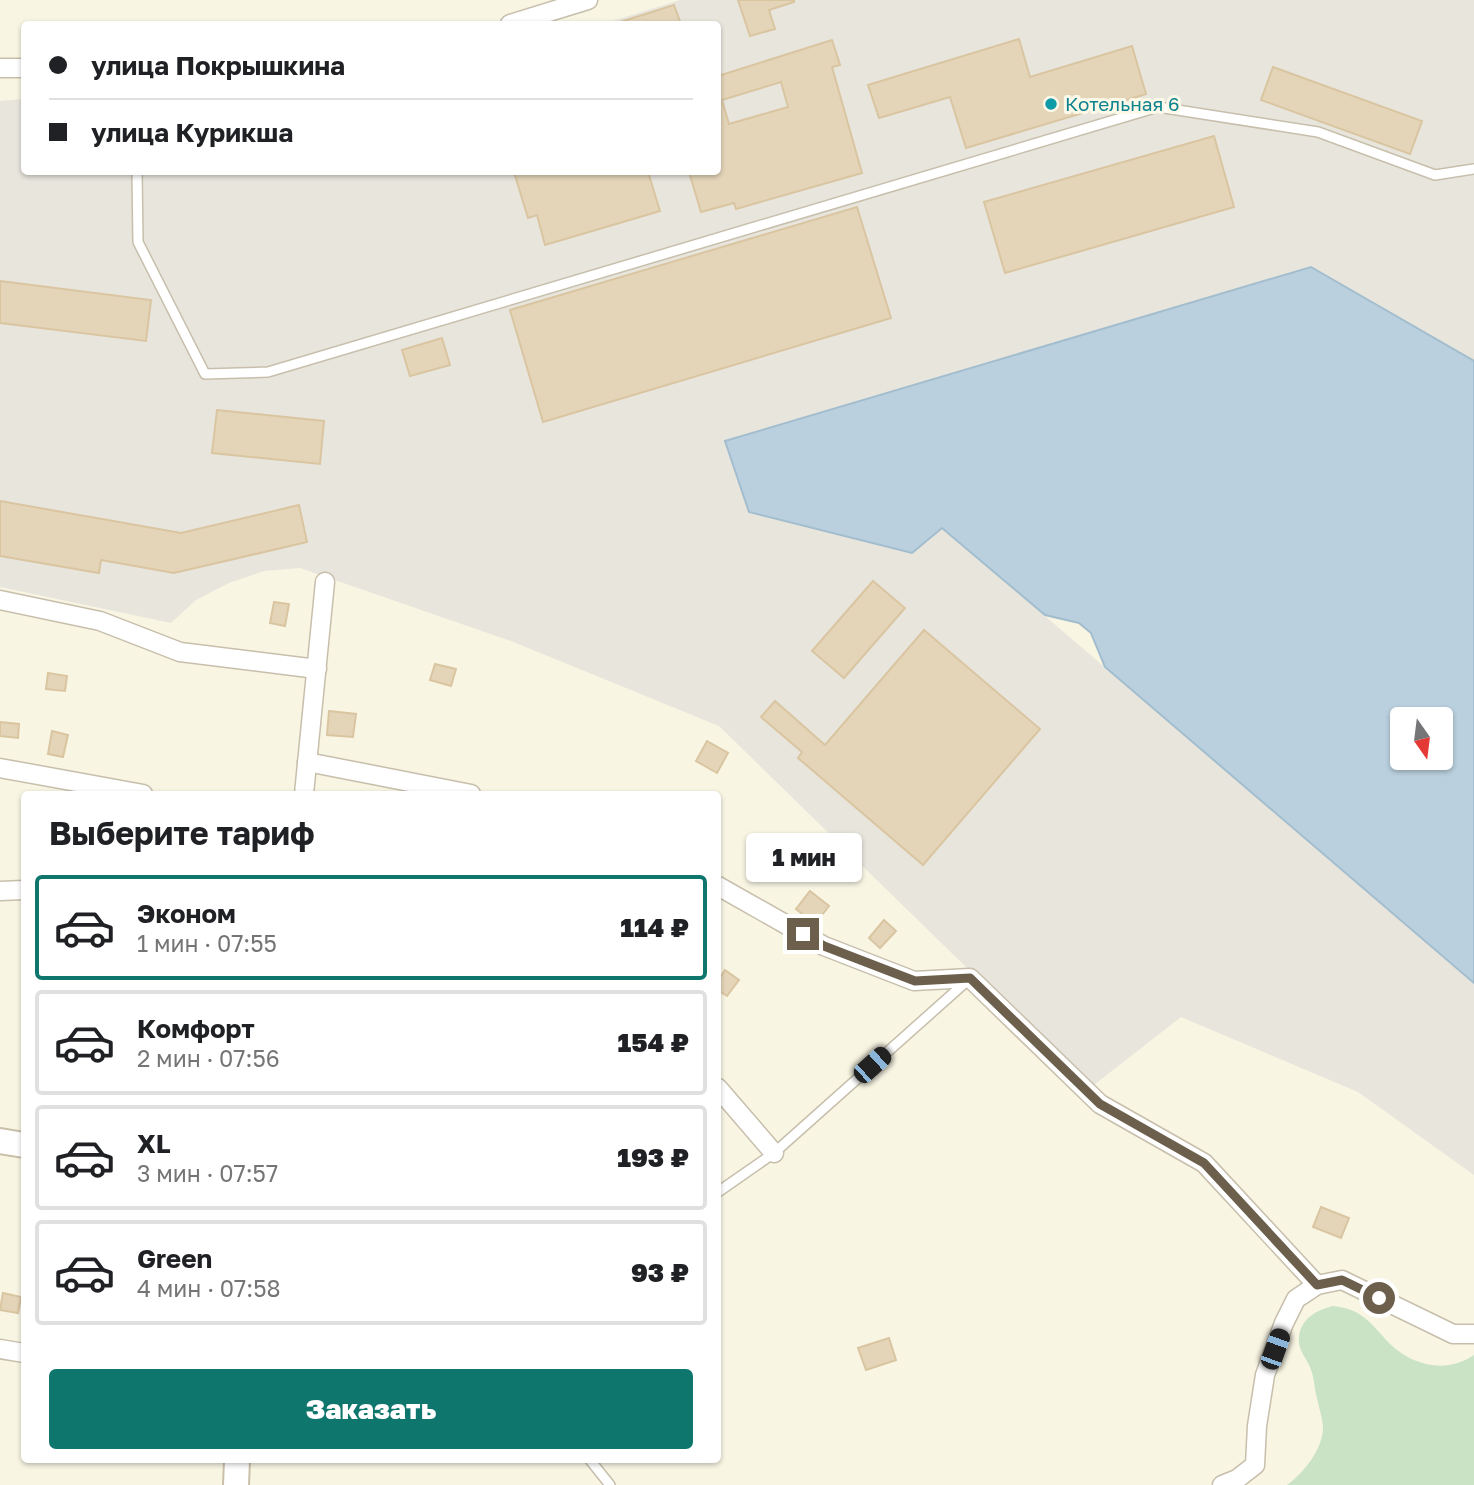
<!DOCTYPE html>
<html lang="ru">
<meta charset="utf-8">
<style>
body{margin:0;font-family:"Golos Text",sans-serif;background:#f6f6f6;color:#202124;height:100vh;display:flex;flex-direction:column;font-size:26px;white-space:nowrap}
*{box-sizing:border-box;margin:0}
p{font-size:23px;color:#757577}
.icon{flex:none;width:38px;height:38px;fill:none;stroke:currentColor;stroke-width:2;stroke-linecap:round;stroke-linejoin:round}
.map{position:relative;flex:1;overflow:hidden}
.drawer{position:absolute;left:21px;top:791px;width:700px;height:672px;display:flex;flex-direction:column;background:#fff;border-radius:7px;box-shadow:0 2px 5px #0004}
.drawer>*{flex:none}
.hud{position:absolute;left:21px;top:21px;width:700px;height:154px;border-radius:7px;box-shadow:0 2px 5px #0004;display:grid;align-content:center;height:154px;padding:0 28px;background:#fff}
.needle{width:46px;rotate:166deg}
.buttons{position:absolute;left:1390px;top:707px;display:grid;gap:14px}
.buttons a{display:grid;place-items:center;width:63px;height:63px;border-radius:7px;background:#fff;box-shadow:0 2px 5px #0004;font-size:35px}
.end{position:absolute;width:32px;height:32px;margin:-16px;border:9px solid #6c604d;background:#fff;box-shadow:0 0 0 4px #fff}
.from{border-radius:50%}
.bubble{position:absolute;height:49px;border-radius:7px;background:#fff;box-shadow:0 2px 5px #0004;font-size:23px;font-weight:800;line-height:49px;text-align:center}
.car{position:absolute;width:21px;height:42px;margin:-21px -10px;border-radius:9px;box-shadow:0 0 5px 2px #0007;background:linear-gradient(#222 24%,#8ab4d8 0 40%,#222 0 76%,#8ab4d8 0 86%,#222 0)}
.hud b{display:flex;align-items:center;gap:24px;height:66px;font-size:26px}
.hud b+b{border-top:2px solid #e0e0e0}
.hud i{width:18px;height:18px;background:#202124}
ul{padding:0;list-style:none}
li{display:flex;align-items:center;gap:21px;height:105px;margin:0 14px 10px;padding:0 14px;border:4px solid #e0e0e0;border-radius:7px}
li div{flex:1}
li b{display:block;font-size:26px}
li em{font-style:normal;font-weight:800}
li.active{border-color:#0f766e}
li>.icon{width:63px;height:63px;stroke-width:1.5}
h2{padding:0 28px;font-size:32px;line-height:84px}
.primary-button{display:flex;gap:14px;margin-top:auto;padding:14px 28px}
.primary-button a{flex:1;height:80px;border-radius:7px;background:#0f766e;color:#fff;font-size:28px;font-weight:800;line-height:80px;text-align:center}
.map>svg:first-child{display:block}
.industrial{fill:#e8e5dd}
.green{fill:#c9e3c4}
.water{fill:#bad0de;stroke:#a2bdce;stroke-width:2;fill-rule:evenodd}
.building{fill:#e4d5b9;stroke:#dac5a1;stroke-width:2;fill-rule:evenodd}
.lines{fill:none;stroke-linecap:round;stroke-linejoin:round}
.lane-casing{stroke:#c7bfac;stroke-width:12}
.street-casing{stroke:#c7bfac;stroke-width:21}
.secondary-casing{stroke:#cac0aa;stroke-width:28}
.lane{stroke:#fff;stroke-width:9}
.street{stroke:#fff;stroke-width:18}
.secondary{stroke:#fff;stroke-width:24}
.route{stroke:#6c604d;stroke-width:9}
.culture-dot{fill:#0f9aa8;stroke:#fcf9e8;stroke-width:2.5}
.labels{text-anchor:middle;stroke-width:6;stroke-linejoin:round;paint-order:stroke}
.culture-label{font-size:19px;fill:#0d838f;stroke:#fcf9e8;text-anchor:start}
</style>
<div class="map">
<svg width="1474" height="1485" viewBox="0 0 1474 1485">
<rect width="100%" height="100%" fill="#f8f5e3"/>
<!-- industrial -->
<path class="industrial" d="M680,0H1474V361L1310,268L942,528L1474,983V1175L1358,1092L1181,1017L1090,1088L719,726L511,641L300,568L264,571L229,583L196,600L171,623L0,587V101L24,99V172H718V24H603Z"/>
<!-- green -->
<path class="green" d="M1333,1306C1342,1307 1351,1309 1359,1314C1371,1321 1380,1334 1390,1344C1413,1366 1447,1374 1474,1355V1485H1287C1303,1474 1324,1448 1323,1426C1322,1416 1318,1404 1316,1394C1314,1385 1314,1376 1310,1367C1306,1358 1297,1348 1299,1337C1301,1318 1317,1310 1333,1306Z"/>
<!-- water -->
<path class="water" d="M1311,267L1474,361V983L1105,667L1091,633L1079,623L1045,615L942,528L912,553L749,512L725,441ZM1402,719H1440V758H1402Z"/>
<!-- building -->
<g class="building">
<path d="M738,0H794V2L769,10L775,29L750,36Z"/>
<path d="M674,5L681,24H620V22Z"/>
<path d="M1019,39L1030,77L1132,46L1146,94L966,148L950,97L879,118L868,85Z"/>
<path d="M832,40L840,65L832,67L862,173L736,209L734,203L701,212L689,172H718V76ZM781,82L788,107L729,124L722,100Z"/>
<path d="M1273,67L1422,121L1410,154L1261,100Z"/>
<path d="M1214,136L1234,207L1005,273L984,202Z"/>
<path d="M514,172H648L660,211L545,245L537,215L528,218Z"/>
<path d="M857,207L891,318L543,422L510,310Z"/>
<path d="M0,281L151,300L146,341L0,323Z"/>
<path d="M442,338L450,365L410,376L402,350Z"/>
<path d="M217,410L324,421L320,464L212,453Z"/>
<path d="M0,501L181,533L299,505L307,542L174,573L101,560L99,573L0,556Z"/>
<path d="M873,581L905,608L844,678L812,651Z"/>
<path d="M274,602L289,604L285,626L270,623Z"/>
<path d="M924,630L1040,729L923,865L798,758L802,752L761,717L775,701L825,745Z"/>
<path d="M435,664L456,669L451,686L430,680Z"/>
<path d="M48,673L67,676L65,691L46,689Z"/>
<path d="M329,711L356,714L353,737L327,735Z"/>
<path d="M0,722L19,724L18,738L0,736Z"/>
<path d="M52,731L68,735L63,757L48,754Z"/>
<path d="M707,741L728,753L717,773L696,761Z"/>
<path d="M810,891L829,906L815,924L796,909Z"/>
<path d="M884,920L896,931L880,948L869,938Z"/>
<path d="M725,970L739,980L727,996L718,990V981Z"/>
<path d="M1321,1207L1349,1218L1341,1238L1313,1227Z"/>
<path d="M3,1293L21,1297L18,1313L0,1310Z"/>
<path d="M889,1338L896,1360L866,1370L858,1348Z"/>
</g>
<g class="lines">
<!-- lane casing -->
<g class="lane-casing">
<g id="lane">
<path d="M137,172L138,242L205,374L268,372L1158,107L1318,132L1435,175L1474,169"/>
<path d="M718,1192L774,1153L967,981"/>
<path d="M590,1460L610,1485"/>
</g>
</g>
<!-- street casing -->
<g class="street-casing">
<g id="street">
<path d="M510,24L588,0"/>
<path d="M0,68H24"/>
<path d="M0,600L100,621L180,652L317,669"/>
<path d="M307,762L471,794"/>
<path d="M0,768L143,794"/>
<path d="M304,794L325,582"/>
<path d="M718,886L824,946L914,981L970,978L1100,1104L1204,1163L1317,1285"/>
<path d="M0,891L24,890"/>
<path d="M718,1088L774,1153"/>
<path d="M0,1349L24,1353"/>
<path d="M1222,1485L1237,1479L1255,1465L1257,1426L1265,1375L1284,1323L1296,1299L1317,1285L1342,1280L1453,1334H1474"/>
</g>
</g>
<!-- secondary casing -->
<g class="secondary-casing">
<g id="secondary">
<path d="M0,1141L24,1145"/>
<path d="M236,1485L237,1460"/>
</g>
</g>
<!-- lane -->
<use href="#lane" class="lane"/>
<!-- street -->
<use href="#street" class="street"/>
<!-- secondary -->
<use href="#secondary" class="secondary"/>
</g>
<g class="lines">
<!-- route -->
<path class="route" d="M803,934L824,946L915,981L970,978L1100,1104L1204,1163L1317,1285L1342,1280L1379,1298"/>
</g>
<!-- markers -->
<circle class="culture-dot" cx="1051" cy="104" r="7"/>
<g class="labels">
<!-- culture labels -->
<g class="culture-label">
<text x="1065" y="111">Котельная 6</text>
</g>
</g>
</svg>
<div class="buttons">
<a><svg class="needle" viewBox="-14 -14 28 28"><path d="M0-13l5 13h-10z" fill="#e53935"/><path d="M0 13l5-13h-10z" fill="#757577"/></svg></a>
</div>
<i class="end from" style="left:1379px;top:1298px"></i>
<i class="end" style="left:803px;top:934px"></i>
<div class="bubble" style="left:746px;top:833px;width:116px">1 мин</div>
<i class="car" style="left:872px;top:1065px;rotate:48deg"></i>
<i class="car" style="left:1275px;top:1349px;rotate:20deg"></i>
<div class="hud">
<b><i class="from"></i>улица Покрышкина</b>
<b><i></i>улица Курикша</b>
</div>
<section class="drawer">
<h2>Выберите тариф</h2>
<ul>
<li class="active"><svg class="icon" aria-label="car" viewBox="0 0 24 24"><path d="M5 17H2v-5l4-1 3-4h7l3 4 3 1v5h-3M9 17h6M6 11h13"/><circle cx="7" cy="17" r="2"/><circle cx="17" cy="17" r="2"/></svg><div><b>Эконом</b><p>1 мин · 07:55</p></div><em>114 ₽</em></li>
<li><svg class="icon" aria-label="car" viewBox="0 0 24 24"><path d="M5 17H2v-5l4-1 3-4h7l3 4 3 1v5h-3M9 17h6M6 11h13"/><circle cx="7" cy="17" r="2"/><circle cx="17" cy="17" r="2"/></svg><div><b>Комфорт</b><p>2 мин · 07:56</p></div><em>154 ₽</em></li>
<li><svg class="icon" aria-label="car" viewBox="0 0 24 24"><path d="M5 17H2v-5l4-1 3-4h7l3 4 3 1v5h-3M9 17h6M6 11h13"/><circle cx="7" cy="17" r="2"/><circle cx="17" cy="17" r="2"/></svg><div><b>XL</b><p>3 мин · 07:57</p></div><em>193 ₽</em></li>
<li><svg class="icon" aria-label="car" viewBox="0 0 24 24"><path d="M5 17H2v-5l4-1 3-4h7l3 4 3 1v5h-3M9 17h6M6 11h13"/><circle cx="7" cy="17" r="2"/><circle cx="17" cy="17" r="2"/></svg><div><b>Green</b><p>4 мин · 07:58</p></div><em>93 ₽</em></li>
</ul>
<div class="primary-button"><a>Заказать</a></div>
</section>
</div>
